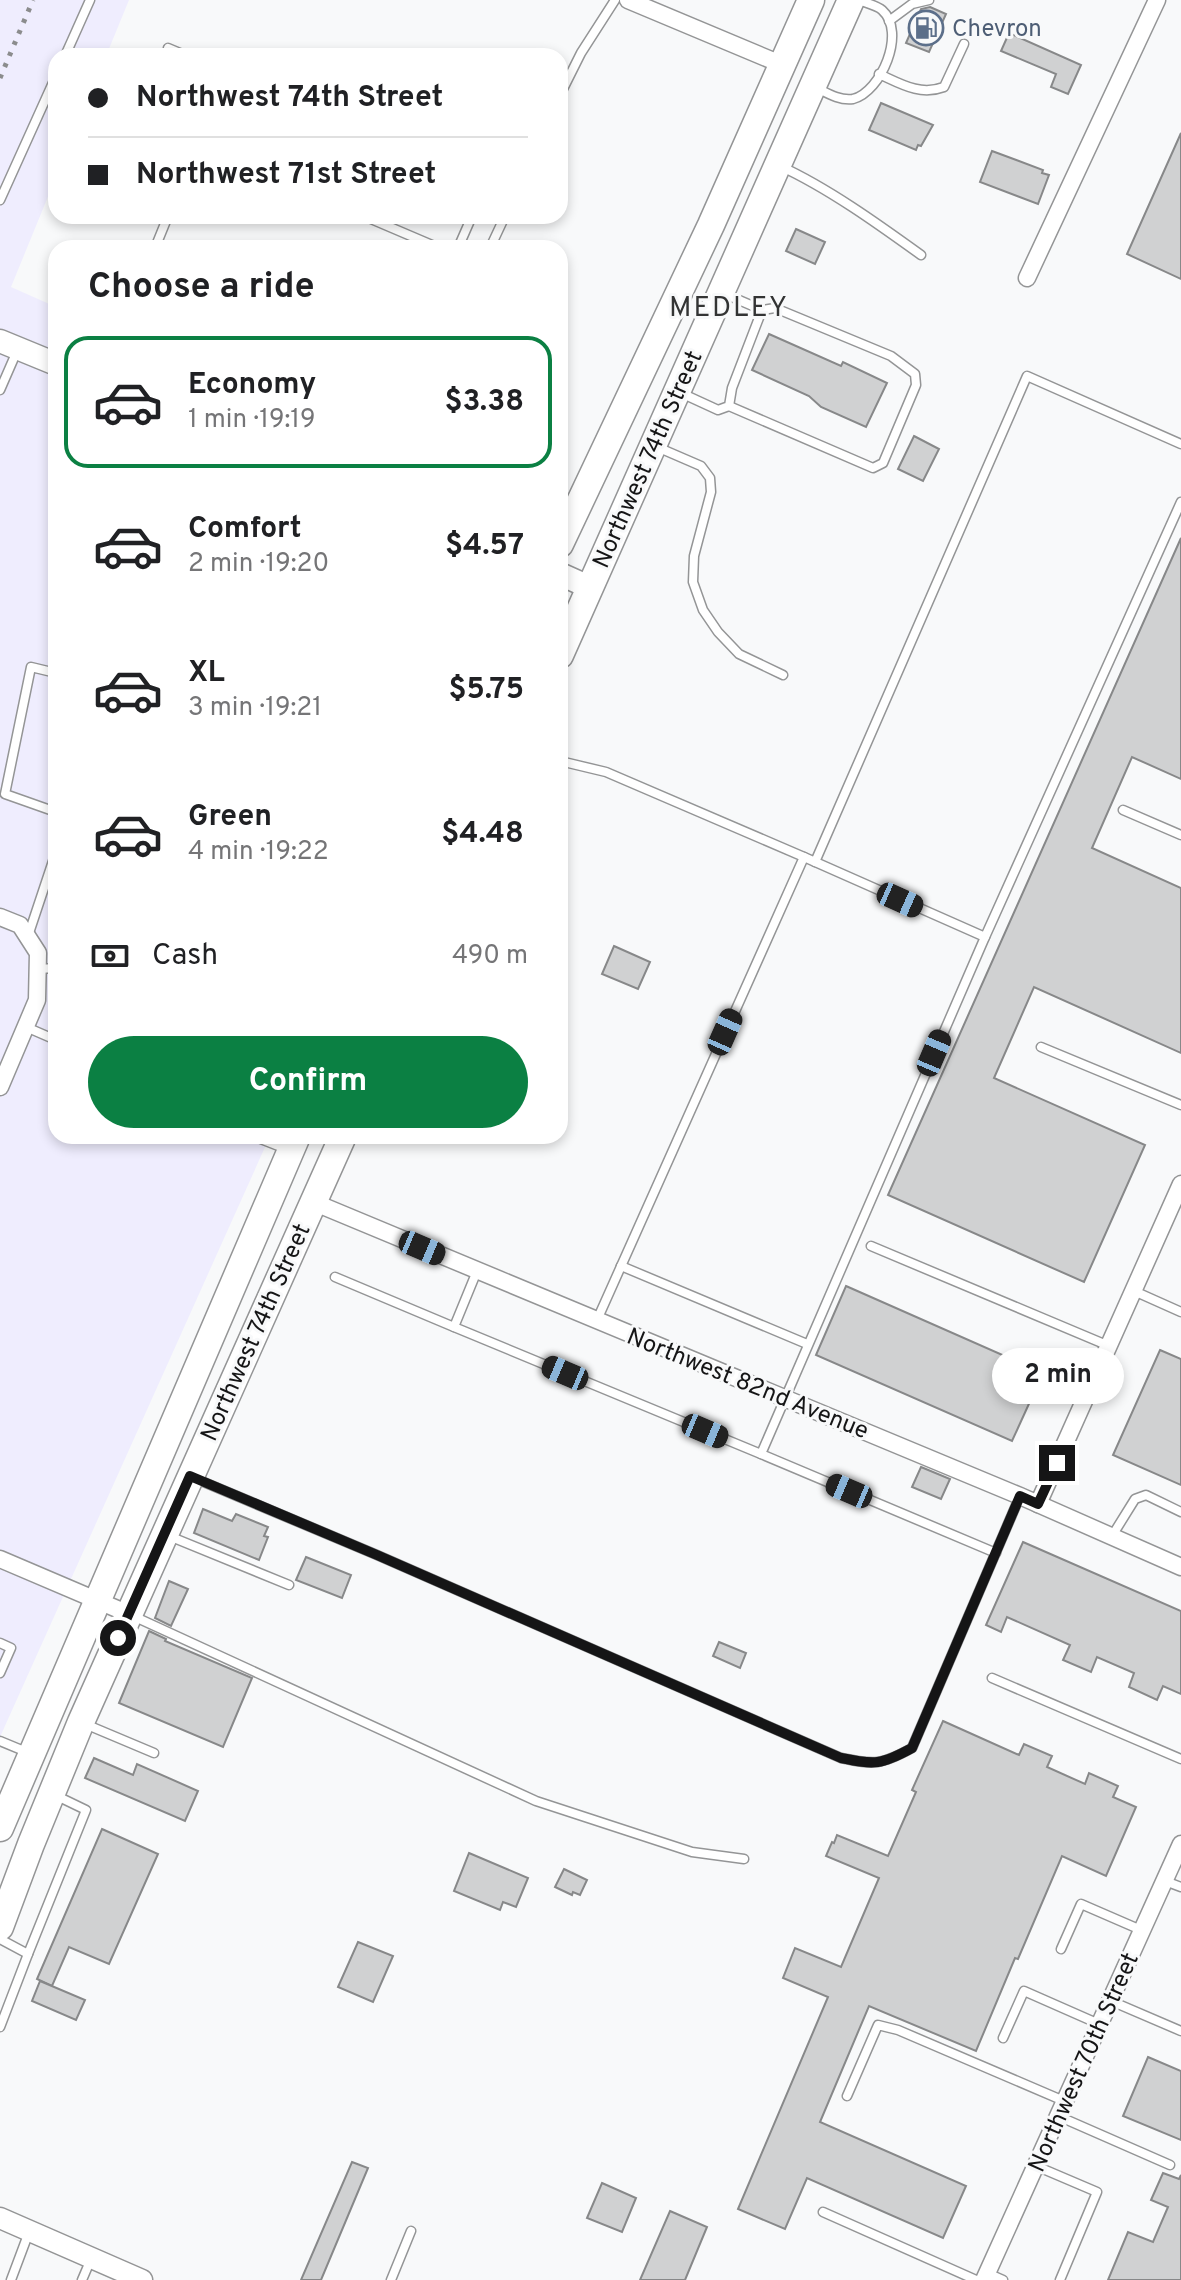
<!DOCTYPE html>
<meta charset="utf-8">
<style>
body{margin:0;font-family:Overpass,sans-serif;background:#f6f6f6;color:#202124;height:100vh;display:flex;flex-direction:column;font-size:30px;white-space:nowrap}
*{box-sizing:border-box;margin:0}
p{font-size:26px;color:#757577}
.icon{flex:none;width:44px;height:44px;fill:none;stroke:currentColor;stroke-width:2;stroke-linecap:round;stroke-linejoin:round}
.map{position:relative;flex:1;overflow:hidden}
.drawer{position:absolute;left:48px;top:240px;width:520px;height:904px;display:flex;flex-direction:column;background:#fff;border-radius:24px;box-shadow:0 4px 12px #0003}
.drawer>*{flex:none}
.guide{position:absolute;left:48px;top:48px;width:520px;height:176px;border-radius:24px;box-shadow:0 4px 12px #0003;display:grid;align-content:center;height:176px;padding:0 40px;background:#fff}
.end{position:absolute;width:36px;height:36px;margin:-18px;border:10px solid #151516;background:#fff;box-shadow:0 0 0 4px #fff}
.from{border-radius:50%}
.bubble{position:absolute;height:56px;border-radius:28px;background:#fff;box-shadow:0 4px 12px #0003;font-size:26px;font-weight:700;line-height:56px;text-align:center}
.car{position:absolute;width:24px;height:48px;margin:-24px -12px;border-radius:10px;box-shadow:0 0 6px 2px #0007;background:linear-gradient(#222 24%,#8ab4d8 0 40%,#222 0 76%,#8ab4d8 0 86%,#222 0)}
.guide b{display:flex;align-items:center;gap:28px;height:76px;font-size:30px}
.guide b+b{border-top:2px solid #e0e0e0}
.guide i{width:20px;height:20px;background:#202124}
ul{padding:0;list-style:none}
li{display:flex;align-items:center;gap:24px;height:132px;margin:0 16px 12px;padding:0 24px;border:4px solid transparent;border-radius:24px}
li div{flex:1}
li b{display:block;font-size:30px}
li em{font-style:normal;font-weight:700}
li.on{border-color:#0b8043}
li>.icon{width:72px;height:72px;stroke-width:1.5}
h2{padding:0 40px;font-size:36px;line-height:96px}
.pay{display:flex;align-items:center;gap:20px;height:88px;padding:0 40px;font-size:30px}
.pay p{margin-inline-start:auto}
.cta{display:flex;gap:16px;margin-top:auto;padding:16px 40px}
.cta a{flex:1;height:92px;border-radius:48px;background:#0b8043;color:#fff;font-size:32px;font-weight:700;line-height:92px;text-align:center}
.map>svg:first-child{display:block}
.industrial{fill:#efedfe}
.building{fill:#d0d1d2;stroke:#878889;stroke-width:2}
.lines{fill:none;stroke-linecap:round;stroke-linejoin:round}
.service-casing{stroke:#949596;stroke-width:11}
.minor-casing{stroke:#949596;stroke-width:19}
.tertiary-casing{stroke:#949596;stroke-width:23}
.secondary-casing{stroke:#949596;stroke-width:25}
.primary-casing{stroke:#949596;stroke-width:29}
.service{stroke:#fff;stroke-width:8}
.minor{stroke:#fff;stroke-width:16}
.tertiary{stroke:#fff;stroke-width:20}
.secondary{stroke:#fff;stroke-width:22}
.primary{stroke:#fff;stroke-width:26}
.rail{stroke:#8b8c8d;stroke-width:5;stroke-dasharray:4 8;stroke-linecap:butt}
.route{stroke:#151516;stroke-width:10}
.labels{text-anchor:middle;stroke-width:6;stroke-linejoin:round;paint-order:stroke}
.service-label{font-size:24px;fill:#4e5e75;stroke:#f8f9fa;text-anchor:start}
.street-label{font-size:24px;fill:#151516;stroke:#f8f9fa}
.quarter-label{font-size:28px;letter-spacing:2px;fill:#333434;stroke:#f8f9fa}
</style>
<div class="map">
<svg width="1181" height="2280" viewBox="0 0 1181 2280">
<rect width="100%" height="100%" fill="#f8f9fa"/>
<!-- industrial -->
<path class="industrial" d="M0,0H129L106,56H56V177L11,287L56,307V1136H270L0,1737Z"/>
<!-- building -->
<g class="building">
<path d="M930,7L946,14L929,52L906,43L921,9Z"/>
<path d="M1009,33L1081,65L1068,94L1051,87L1056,74L1001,51Z"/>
<path d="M881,103L933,125L921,146L918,145L916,150L869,130Z"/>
<path d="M1181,133V279L1127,254Z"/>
<path d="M992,151L1043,170L1042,173L1049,175L1038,204L980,182Z"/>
<path d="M796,229L825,242L815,264L786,251Z"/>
<path d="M769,334L841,366L843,362L887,383L866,427L821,407L809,396L752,370Z"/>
<path d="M914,436L939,449L923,481L898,469Z"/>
<path d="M1181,538V779L1132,757L1092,848L1181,888V1053L1034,987L994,1078L1145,1145L1084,1282L888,1195Z"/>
<path d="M614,946L650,962L638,989L602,974Z"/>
<path d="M846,1286L1043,1373L1012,1441L816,1355Z"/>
<path d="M1160,1350L1181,1359V1485L1113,1455Z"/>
<path d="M921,1467L950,1479L941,1499L912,1487Z"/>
<path d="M203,1509L232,1521L236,1514L268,1527L264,1536L268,1537L259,1560L194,1533Z"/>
<path d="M1023,1542L1181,1611V1694L1163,1686L1157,1700L1129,1687L1134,1673L1097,1657L1091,1672L1063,1660L1070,1645L1007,1617L1001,1632L986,1625Z"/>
<path d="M306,1557L351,1575L342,1598L296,1580Z"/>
<path d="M169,1581L188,1589L171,1626L155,1618Z"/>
<path d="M149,1631L166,1639L165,1641L252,1678L223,1747L119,1703Z"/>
<path d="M719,1642L746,1653L740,1668L713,1656Z"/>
<path d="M943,1721L1019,1755L1024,1744L1052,1756L1047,1767L1085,1784L1089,1773L1118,1786L1113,1797L1136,1807L1106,1876L1062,1856L1018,1959L1015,1958L976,2051L869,2006L820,2122L966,2186L943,2238L807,2178L785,2229L738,2209L828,1997L783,1978L795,1948L841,1967L879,1878L826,1856L832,1842L834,1843L837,1835L888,1856L916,1792L912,1790Z"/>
<path d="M94,1758L133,1775L137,1764L198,1791L185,1821L85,1778Z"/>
<path d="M102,1829L158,1854L109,1964L69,1947L52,1986L37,1979Z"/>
<path d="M469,1853L528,1878L516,1907L503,1902L500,1910L454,1891Z"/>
<path d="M564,1869L587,1880L580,1895L573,1892L572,1895L555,1887Z"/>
<path d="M358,1942L393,1956L373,2002L338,1987Z"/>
<path d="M40,1981L85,2000L76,2020L32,2001Z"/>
<path d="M1148,2057L1181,2071V2140L1123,2116Z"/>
<path d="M352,2162L368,2168L321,2280H301Z"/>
<path d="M1163,2173L1179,2179L1181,2175V2280H1108L1128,2232L1153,2242L1168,2207L1151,2200Z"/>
<path d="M602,2183L636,2198L622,2232L587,2218Z"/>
<path d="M670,2211L707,2227L685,2280H640Z"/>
</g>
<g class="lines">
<!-- service casing -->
<g class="service-casing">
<g id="service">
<path d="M889,21L912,4L929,0"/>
<path d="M168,48L187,56"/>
<path d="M65,56L90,0"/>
<path d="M879,74C901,84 920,96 944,87L964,44"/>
<path d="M817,88C827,93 840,101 853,99C881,92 907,32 882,10C876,5 865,3 859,0"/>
<path d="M560,95L581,53L615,0"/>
<path d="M780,166C828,188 878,224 921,255"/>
<path d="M0,200L56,76"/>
<path d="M364,216L439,248"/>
<path d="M155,248L168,216"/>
<path d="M458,248L472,216"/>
<path d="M490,248L505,216"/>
<path d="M0,390L17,351"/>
<path d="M681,393L718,410L729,406L732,388L762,310L725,294"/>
<path d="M729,406L873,468L883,463L916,385L915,374L891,356L775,308L762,310"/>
<path d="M657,447L701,466L710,478L711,492L694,556L693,582L703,610L718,632L739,654L783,675"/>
<path d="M56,673L31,667L5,794L56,812"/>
<path d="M560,761L606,772L804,857L597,1320"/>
<path d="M1123,810L1181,835"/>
<path d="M804,857L985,937L761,1454L996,1553"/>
<path d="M815,862L1027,376L1181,444"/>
<path d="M28,936L56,852"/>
<path d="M985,937L1181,502"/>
<path d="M38,969L56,968"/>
<path d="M26,1027L56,1040"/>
<path d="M1041,1047L1181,1105"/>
<path d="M253,1136L286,1149"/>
<path d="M871,1246L1109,1346"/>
<path d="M621,1266L807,1344"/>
<path d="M477,1271L454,1327L761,1454"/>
<path d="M335,1277L454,1327"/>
<path d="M1134,1291L1181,1312"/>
<path d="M194,1478L377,1555L841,1758C875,1765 881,1765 912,1748L1020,1496"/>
<path d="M169,1536L289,1585"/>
<path d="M1112,1536L1135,1499L1146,1495L1181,1512"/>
<path d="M133,1616L536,1801L692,1852L744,1859"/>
<path d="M0,1643L11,1648L0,1673"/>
<path d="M992,1678L1181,1759"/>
<path d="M85,1724L154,1753"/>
<path d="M0,1741L29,1753"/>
<path d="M1165,1881L1181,1887"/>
<path d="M0,1939L28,1954L0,2027"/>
<path d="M1061,1949L1081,1904L1141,1930"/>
<path d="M28,1954L86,1810L57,1796"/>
<path d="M1111,2001L1181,2031"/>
<path d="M1003,2038L1024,1991L1099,2024"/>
<path d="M847,2096L878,2025L898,2030L1064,2101"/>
<path d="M1058,2116L1170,2165"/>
<path d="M1036,2166L1097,2192L1060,2280"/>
<path d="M823,2212L976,2280"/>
<path d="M987,2273L1003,2280"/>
<path d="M11,2280L29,2232"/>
<path d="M82,2280L91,2259"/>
<path d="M391,2280L411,2231"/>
</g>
</g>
<!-- minor casing -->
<g class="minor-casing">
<g id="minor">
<path d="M628,0L783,65"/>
<path d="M1027,278L1157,0"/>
<path d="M0,917L20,925L38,953L37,1000L0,1087"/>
<path d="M313,1202L1020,1496L1181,1567"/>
<path d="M1038,1504L1181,1184"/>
<path d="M0,1559L129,1614"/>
<path d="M984,2280L1181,1844"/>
</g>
</g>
<!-- tertiary casing -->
<g class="tertiary-casing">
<path id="tertiary" d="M0,2218L142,2280"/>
</g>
<!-- secondary casing -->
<g class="secondary-casing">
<g id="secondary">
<path d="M0,341L56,364"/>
<path d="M560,574L589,587"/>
</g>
</g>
<!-- primary casing -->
<g class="primary-casing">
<g id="primary">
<path d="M560,544L711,225L811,0"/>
<path d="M560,655L851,0"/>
<path d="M0,1828L297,1136"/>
<path d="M0,1927L31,1844L81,1722L343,1136"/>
</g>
</g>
<!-- service -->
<use href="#service" class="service"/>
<!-- minor -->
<use href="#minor" class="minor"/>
<!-- tertiary -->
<use href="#tertiary" class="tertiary"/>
<!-- secondary -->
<use href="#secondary" class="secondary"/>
<!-- primary -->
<use href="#primary" class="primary"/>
<!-- rail -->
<path class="rail" d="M0,78L33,0"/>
</g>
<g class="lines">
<!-- route -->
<path class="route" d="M118,1638L190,1476L377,1555L841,1758C875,1765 881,1765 912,1748L1020,1496L1038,1504L1057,1463"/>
</g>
<!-- icons -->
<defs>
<g id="fuel-ring" transform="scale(1.8)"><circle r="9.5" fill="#f8f9fa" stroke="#5c6f8a" stroke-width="1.5"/><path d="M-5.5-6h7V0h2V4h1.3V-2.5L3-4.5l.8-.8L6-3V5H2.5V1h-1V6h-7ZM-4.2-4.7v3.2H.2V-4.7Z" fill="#5c6f8a"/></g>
</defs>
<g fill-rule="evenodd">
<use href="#fuel-ring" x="926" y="28"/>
</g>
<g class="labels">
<!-- service labels -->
<g class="service-label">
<text x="952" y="36">Chevron</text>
</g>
<!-- street labels -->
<g class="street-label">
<text transform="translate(647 459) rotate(-66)" y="8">Northwest 74th Street</text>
<text transform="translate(255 1332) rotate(-66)" y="8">Northwest 74th Street</text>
<text transform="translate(748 1383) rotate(22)" y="8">Northwest 82nd Avenue</text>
<text transform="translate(1083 2062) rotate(-66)" y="8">Northwest 70th Street</text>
</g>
<!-- quarter labels -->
<g class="quarter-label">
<text x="729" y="316">MEDLEY</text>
</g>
</g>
</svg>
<i class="end from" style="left:118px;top:1638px"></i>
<i class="end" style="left:1057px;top:1463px"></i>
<div class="bubble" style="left:992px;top:1348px;width:132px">2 min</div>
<i class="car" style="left:900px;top:900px;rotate:114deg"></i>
<i class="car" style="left:725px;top:1032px;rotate:24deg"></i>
<i class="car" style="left:934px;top:1053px;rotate:23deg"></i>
<i class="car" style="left:422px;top:1248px;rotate:113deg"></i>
<i class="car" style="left:565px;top:1373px;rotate:293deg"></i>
<i class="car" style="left:705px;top:1431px;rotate:113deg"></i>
<i class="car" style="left:849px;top:1491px;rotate:293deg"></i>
<div class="guide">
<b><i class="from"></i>Northwest 74th Street</b>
<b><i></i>Northwest 71st Street</b>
</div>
<section class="drawer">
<h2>Choose a ride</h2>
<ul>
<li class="on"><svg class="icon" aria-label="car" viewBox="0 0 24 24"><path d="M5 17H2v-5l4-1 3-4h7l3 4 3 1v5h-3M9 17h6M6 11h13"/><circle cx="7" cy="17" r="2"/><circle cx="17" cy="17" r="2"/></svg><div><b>Economy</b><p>1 min · 19:19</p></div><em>$3.38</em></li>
<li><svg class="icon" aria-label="car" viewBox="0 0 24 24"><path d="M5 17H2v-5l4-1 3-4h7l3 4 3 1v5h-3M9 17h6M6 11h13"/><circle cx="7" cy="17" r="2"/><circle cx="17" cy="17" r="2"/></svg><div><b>Comfort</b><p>2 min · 19:20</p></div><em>$4.57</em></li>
<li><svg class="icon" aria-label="car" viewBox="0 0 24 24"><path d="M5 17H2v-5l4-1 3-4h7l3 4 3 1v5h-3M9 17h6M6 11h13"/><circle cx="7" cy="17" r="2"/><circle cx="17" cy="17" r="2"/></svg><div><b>XL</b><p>3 min · 19:21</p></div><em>$5.75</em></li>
<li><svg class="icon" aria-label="car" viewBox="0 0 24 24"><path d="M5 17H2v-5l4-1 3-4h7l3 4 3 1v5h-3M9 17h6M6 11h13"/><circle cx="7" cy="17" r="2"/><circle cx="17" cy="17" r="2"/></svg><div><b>Green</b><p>4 min · 19:22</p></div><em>$4.48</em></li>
</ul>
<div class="pay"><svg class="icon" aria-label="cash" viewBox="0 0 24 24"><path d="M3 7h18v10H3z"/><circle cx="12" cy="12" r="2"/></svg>Cash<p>490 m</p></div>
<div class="cta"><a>Confirm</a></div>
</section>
</div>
